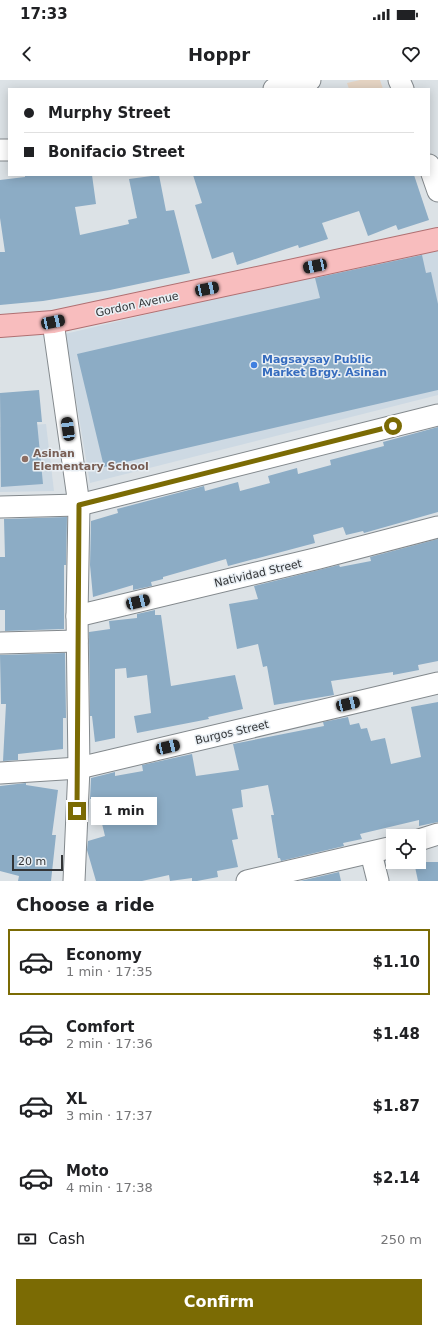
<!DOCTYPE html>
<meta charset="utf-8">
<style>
body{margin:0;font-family:"DejaVu Sans",sans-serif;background:#f2f2f2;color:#202124;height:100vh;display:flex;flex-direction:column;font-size:15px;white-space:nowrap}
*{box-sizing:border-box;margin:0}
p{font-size:13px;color:#757577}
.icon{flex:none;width:22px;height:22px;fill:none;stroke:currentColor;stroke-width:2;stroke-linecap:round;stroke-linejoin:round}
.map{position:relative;height:801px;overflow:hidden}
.side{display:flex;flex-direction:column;background:#fff;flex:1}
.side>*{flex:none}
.guide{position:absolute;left:8px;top:8px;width:422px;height:88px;border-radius:0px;box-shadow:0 2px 10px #0003;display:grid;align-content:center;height:88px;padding:0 16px;background:#fff}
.tools{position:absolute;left:386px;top:749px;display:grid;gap:8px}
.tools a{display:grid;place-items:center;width:40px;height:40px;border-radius:0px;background:#fff;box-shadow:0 2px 10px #0003;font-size:20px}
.scale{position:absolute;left:12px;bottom:10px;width:51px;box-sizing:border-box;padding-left:4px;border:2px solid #323436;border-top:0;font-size:11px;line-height:14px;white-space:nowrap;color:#323436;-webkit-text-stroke:3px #e9eff4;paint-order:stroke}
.end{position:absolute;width:18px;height:18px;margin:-9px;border:5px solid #7b6b04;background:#fff;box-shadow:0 0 0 2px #fff}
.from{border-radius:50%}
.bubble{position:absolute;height:28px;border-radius:0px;background:#fff;box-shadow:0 2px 10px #0003;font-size:13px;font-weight:700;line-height:28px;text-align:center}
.car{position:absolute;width:12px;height:24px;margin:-12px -6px;border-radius:5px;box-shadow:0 0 3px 1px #0007;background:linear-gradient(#222 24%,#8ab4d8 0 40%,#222 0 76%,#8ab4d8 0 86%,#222 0)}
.guide b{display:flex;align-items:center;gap:14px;height:38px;font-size:15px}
.guide b+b{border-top:1px solid #e0e0e0}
.guide i{width:10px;height:10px;background:#202124}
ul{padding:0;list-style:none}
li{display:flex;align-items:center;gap:12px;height:66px;margin:0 8px 6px;padding:0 8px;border:2px solid transparent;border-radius:0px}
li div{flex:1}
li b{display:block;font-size:15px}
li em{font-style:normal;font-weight:700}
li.current{border-color:#7b6b04}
li>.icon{width:36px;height:36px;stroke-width:1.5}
h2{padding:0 16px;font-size:18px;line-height:48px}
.pay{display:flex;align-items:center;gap:10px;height:44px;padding:0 16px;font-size:15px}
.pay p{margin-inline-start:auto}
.cta{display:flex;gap:8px;margin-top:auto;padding:8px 16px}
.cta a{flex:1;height:46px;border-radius:0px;background:#7b6b04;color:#fff;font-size:16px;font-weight:700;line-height:46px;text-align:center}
.status{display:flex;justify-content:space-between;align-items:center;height:28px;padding:0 20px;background:#fff;direction:ltr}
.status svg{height:11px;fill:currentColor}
header{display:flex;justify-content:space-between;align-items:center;height:52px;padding:0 16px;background:#fff;font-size:18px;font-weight:700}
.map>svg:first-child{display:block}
.built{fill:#cdd9e3}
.medical{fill:#e5d4c3}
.building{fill:#8cacc5}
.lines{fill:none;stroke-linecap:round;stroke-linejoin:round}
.minor-casing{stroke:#83898d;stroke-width:23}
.major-casing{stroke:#b07072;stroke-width:24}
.minor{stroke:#fff;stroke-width:21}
.major{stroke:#f8bdbe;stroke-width:22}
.route{stroke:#7b6b04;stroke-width:5}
.shop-dot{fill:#3f7fe0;stroke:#e9eff4;stroke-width:1.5}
.education-dot{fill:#8d6e63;stroke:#e9eff4;stroke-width:1.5}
.labels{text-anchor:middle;stroke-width:3;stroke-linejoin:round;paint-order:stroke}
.street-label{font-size:11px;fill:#323436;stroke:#e9eff4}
.shop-label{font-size:11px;font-weight:bold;fill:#366cbe;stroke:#e9eff4;text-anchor:start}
.education-label{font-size:11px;font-weight:bold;fill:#785e54;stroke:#e9eff4;text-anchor:start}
</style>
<div class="status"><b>17:33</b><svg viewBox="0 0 49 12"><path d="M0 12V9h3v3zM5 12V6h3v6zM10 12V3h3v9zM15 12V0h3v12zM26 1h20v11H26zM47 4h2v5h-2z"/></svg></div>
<header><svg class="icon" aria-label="back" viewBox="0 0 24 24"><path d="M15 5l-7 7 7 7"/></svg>Hoppr<svg class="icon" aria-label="heart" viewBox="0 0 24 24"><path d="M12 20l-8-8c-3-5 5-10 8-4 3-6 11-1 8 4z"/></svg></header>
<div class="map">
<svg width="438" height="801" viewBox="0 0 438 801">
<rect width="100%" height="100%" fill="#dce2e6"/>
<!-- built -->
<g class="built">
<path d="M438,165V315L90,403L65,254Z"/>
<path d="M46,344L54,411L0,412V347Z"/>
</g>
<!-- medical -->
<path class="medical" d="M360,0H380L383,9H349L347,3Z"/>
<!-- building -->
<g class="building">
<path d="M25,95H92L96,124L75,127L80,155L129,144L128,140L137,138L129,99L159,95L166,131L174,130L190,193L110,210L43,221L0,225V172H5L0,138V100L25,97Z"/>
<path d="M193,95H414L429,140L398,150L396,145L368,156L359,131L322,143L328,159L299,168L298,165L237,185L233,172L212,179L195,125L202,123Z"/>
<path d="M422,175L426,193L431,192L438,224V310L104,387L77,274L320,218L315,198Z"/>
<path d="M39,310L42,342H37L43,404L1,407L0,313Z"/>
<path d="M438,347V432L364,453L363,451L346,455L343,447L313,455L315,463L228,486L226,479L163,497V499L151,502L152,506L133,510V505L93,517L90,485L91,441L118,433L117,429L204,406L205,411L238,402L240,411L270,403L268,396L297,388L298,394L331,385L330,380L384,366L383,362Z"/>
<path d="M67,437L66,485H64V549L5,551V530H0V477H5L4,439Z"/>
<path d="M438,459V581L418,585L419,590L393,595V592L331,601L334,615L274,625L267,586L263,587L258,564L237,569L229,524L258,519L254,506L339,485L340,487L371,481L370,477Z"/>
<path d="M155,530V535H161L171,606L235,595L243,629L208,637L209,639L137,653L134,636L151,633L147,595L127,598L126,588L115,589V658L95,662L92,636H90L89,552L110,549L109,541L137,538V534Z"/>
<path d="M65,573L66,638H63V669L18,674V680L3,681L6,624H1L0,575Z"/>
<path d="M438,622V742L419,746V740L360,754L362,759L343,763L344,766L281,781L280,778H278L271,735H274L268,705L241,710L243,727L232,729L238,759L232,760L238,787L217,791L218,797L197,801H192V798L170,801L169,795L142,801H96L87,770L88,761L105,756L96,719H90L91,698L115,692V696L143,691L142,685L192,674L196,696L239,690L233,664L324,646L323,642L348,637L350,645L359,643L361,649L367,648L371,661L385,658L391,684L421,677L411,627Z"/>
<path d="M26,703V705L58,710L52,755H56L51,801H18L19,796L0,791V706Z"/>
<path d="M414,782H438V801H418Z"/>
<path d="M339,792L341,801H300Z"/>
</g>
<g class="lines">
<!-- minor casing -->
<g class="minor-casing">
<g id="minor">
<path d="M399,0L403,9"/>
<path d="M274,9L310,0"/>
<path d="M0,70H9"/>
<path d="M429,85L438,111"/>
<path d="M53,242L79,425L77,536L79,688L74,801"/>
<path d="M0,427L79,425L438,335"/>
<path d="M77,536L319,478L438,447"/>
<path d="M0,563L77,561"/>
<path d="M0,693L79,688L438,603"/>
<path d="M419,760L438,754"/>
<path d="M371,773L378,801"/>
<path d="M247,801L393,767"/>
</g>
</g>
<!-- major casing -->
<g class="major-casing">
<path id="major" d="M0,246L53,242L438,159"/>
</g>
<!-- minor -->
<use href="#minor" class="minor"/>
<!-- major -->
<use href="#major" class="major"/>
</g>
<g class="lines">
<!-- route -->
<path class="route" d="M77,731L79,425L393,346"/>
</g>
<!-- markers -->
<circle class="shop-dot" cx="254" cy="285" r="4"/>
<circle class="education-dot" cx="25" cy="379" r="4"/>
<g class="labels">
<!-- street labels -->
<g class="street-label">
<text transform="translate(137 224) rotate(-12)" y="4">Gordon Avenue</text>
<text transform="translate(258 493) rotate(-13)" y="4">Natividad Street</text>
<text transform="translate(232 652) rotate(-13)" y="4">Burgos Street</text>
</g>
<!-- shop labels -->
<g class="shop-label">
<text x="262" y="283">Magsaysay Public<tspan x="262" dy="13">Market Brgy. Asinan</tspan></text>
</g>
<!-- education labels -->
<g class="education-label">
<text x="33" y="377">Asinan<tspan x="33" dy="13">Elementary School</tspan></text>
</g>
</g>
</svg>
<div class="tools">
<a><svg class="icon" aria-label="locate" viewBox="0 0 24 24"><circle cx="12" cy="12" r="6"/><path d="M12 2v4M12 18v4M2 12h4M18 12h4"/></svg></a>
</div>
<div class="scale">20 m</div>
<i class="end from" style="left:393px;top:346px"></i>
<i class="end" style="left:77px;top:731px"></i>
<div class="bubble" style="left:91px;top:717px;width:66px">1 min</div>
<i class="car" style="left:315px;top:186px;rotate:258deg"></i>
<i class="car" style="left:207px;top:209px;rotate:78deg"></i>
<i class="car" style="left:53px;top:242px;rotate:78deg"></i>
<i class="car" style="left:68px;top:349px;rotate:352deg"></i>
<i class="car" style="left:138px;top:522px;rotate:76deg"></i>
<i class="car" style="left:348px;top:624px;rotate:77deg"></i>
<i class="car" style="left:168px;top:667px;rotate:77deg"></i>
<div class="guide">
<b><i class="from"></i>Murphy Street</b>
<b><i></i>Bonifacio Street</b>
</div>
</div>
<section class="side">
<h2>Choose a ride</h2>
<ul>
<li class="current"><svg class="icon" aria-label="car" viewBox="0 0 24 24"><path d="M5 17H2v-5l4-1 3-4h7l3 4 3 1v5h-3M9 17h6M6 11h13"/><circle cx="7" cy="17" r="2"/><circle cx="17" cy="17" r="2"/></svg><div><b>Economy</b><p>1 min · 17:35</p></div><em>$1.10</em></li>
<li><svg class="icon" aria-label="car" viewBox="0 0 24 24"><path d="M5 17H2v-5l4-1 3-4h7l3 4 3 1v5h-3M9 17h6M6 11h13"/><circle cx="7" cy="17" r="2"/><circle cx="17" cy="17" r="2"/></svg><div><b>Comfort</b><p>2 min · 17:36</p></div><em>$1.48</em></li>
<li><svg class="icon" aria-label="car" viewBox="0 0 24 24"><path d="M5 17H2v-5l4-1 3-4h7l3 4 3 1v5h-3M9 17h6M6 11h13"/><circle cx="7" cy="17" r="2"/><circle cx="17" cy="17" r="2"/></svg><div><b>XL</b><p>3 min · 17:37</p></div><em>$1.87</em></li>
<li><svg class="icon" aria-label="car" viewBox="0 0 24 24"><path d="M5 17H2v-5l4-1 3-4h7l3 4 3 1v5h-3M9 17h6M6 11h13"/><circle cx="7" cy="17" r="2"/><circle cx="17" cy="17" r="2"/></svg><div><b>Moto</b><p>4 min · 17:38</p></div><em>$2.14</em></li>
</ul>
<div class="pay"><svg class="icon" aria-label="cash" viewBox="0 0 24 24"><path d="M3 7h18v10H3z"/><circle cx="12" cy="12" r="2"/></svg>Cash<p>250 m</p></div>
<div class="cta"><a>Confirm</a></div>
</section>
